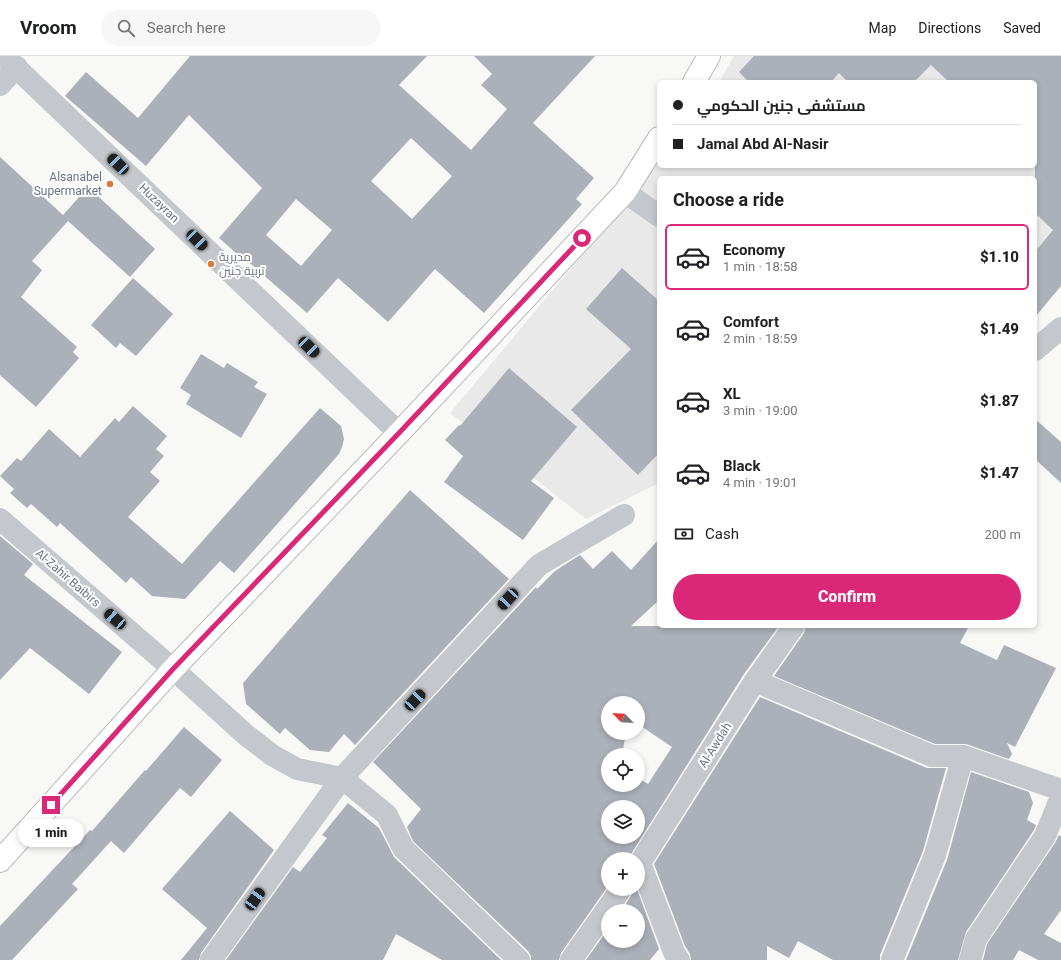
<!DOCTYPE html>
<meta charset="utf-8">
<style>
body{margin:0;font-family:Roboto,Cairo,sans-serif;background:#f6f6f6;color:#202124;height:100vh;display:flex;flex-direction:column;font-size:15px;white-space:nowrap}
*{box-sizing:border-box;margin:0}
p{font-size:13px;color:#757577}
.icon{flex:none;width:22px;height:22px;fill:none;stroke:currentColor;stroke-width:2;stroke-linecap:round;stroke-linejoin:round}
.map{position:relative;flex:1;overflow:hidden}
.drawer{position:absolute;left:657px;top:120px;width:380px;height:452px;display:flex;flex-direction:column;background:#fff;border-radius:6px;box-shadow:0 2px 6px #0003}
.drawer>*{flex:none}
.guide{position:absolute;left:657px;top:24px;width:380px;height:88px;border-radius:6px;box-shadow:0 2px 6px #0003;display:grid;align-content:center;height:88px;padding:0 16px;background:#fff}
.needle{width:26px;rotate:295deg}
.fabs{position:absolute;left:601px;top:640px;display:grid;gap:8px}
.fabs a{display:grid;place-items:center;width:44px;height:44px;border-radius:50%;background:#fff;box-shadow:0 2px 6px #0003;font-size:20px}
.end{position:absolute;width:18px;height:18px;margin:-9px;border:5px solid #db2777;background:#fff;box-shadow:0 0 0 2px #fff}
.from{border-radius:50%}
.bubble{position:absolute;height:28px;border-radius:14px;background:#fff;box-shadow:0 2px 6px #0003;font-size:13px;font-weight:800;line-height:28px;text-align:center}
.car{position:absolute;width:12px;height:24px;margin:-12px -6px;border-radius:5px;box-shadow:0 0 3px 1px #0007;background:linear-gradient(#222 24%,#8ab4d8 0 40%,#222 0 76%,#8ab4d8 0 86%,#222 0)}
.guide b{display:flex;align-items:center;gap:14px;height:38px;font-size:15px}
.guide b+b{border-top:1px solid #e0e0e0}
.guide i{width:10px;height:10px;background:#202124}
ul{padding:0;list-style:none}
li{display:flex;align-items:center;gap:12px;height:66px;margin:0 8px 6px;padding:0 8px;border:2px solid transparent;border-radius:6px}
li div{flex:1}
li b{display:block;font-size:15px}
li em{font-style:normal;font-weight:800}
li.current{border-color:#db2777}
li>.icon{width:36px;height:36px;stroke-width:1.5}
h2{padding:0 16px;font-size:18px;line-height:48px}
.pay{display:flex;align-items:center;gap:10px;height:44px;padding:0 16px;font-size:15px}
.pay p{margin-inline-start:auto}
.cta{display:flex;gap:8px;margin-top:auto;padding:8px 16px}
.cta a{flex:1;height:46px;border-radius:24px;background:#db2777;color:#fff;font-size:16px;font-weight:800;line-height:46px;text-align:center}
header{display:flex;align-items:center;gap:24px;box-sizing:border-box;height:56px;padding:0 20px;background:#fff;border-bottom:1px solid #e0e0e0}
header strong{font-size:19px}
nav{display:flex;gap:22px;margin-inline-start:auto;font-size:14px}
.search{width:280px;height:36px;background:#f6f6f6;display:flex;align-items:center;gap:10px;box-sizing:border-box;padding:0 14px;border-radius:22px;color:#757577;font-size:15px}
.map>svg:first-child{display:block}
.built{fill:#e9e9e9}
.building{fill:#acb0b8;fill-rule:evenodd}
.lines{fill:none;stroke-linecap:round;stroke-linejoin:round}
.major-casing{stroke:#b8babe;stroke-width:24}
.minor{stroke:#c4c7cb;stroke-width:22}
.major{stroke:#fff;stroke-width:22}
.route{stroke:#db2777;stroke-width:5}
.poi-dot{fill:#d57c39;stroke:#fff;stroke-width:1.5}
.labels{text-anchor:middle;stroke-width:4;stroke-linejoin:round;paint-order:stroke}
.poi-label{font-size:12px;fill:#6a7384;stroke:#fff;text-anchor:end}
.street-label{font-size:12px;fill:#6a7384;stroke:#fff}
</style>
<header>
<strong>Vroom</strong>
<div class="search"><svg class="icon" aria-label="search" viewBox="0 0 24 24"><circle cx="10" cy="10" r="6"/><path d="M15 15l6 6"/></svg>Search here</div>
<nav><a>Map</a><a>Directions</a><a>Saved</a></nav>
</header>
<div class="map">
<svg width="1061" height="904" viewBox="0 0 1061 904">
<rect width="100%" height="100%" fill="#f8f8f6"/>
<!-- built -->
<path class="built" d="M734,0H1061V228L1035,240V122H659V427L586,463L450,357L659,107V110H1035V26H719Z"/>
<!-- building -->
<g class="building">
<path d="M190,0H427L399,29L471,94L507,53L481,29L492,18L474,0H595L533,67L594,122L576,143L582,148L484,257L435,213L388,266L338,222L307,257L245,203L244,204L219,182L262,132L189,59L146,110L65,40L86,16L138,62ZM411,82L452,120L412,163L371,125ZM296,143L332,174L301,210L266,179Z"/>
<path d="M754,0H1061V230L1035,261V196L1053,174L1035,157V26H949L931,9L914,26H848L839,17L831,26H749L739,16Z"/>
<path d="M0,101L63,159L88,131L155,193L130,221L68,165L32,205L42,214L21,241L77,291L73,296L79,302L36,351L0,319Z"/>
<path d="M622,212L659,245V397L638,419L571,354L631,293L586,253Z"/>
<path d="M133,222L173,258L136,300L120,287L116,292L91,269Z"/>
<path d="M201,298L224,312L227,307L258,326L254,331L267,338L241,382L186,348L191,339L180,332Z"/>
<path d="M509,312L577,371L531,425L554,442L523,484L444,426L463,400L445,384L459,369L460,370Z"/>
<path d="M133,350L167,380L156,393L164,400L150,416L160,425L128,461L182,508L320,352L341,370L344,383L342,391L339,398L234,517L220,505L185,543L152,540L131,521L126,527L60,467L57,471L31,448L27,452L10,437L14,433L0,420L17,402L21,405L49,373L80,401L115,362L119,366Z"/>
<path d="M1035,363L1061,386V427L1035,403Z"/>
<path d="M410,434L509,523L355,689L344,678L329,696L310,694L285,672L280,678L246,648L243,627Z"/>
<path d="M0,480L33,508L24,519L122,596L89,638L30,592L0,624Z"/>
<path d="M659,483V544L631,570H779L744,618L628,803H608V830L561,897L559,904H531V900L528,895L413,785L407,771L421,753L373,706L536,531L537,533L554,516L561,511L580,499L593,513L612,495L631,514ZM608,647H638V668L672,691L648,728L638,722V729H608V699H622L626,677H608ZM608,751H638V781H608Z"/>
<path d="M806,570H969L960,587L997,604L1004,589L1056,612L1015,691L1007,687L1012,698L1009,703L966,688H935L774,620L804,577Z"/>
<path d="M760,641L927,712H946L923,795L880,899V904H833L798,885L789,902L767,890V904H691L690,898L685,890L654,808Z"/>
<path d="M184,671L222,704L191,741L180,732L124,797L111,785L72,828L78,833L12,904H0V870L90,774L92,775L145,714L146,715Z"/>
<path d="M971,716L1029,736L1033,747L1027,764L1036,769L1034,774L966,876L958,904H906L947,804Z"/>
<path d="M348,747L379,772L394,801L501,904H442L396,878L383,904H226L293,811L300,816L327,782L322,779Z"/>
<path d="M230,755L274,794L201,897L199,904H181L207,872L162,833Z"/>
<path d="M1059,779L1061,780V854L1044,878L1061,887V904H1038L1019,894L1013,904H983L987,888L1055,787Z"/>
<path d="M633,833H637L659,893L650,904H586L608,873V885H638V855H621L631,840Z"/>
</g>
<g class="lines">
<!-- major casing -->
<g class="major-casing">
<g id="major">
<path d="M694,26L709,0"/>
<path d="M0,805L173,613L399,377L625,136L659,82"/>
</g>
</g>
<!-- minor -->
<g class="minor">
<path d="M4,0L399,377"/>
<path d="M0,29L17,11"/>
<path d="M625,136L659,160"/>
<path d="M1035,294L1061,272"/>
<path d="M0,463L173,613L246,679L272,699L297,713L342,722L387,759L403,792L519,904"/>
<path d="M755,625L932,700H963L1061,734"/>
<path d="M640,807L674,896L679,904"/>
<path d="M638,810L755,625L794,570"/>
<path d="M211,904L342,722L539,509L624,459"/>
<path d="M571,904L621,833"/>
<path d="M892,904L935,799L963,700"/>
<path d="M970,904L976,883L1045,780L1061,741"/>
</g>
<!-- major -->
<use href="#major" class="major"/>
</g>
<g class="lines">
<!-- route -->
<path class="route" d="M51,749L173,613L399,377L582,182"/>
</g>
<!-- markers -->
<g class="poi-dot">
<circle cx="110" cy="128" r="4"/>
<circle cx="211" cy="208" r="4"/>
</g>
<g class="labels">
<!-- poi labels -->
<g class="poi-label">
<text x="102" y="125">Alsanabel<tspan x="102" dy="14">Supermarket</tspan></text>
<text x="219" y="205" text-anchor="start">مديرية<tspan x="219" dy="14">تربية جنين</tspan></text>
</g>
<!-- street labels -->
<g class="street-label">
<text transform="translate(159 147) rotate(44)" y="4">Huzayran</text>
<text transform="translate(68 522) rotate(41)" y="4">Al-Zahir Baibirs</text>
<text transform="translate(715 689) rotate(-58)" y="4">Al-Awdah</text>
</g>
</g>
</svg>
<div class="fabs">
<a><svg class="needle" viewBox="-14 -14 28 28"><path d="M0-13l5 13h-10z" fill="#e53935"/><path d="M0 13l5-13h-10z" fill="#757577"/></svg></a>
<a><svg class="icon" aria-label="locate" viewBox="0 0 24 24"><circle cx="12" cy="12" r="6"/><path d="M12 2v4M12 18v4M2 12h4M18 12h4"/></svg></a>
<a><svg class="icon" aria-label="layers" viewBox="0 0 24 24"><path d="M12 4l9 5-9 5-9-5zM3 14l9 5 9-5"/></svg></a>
<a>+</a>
<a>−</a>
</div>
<i class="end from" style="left:582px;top:182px"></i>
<i class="end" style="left:51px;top:749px"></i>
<div class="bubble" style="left:18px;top:763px;width:66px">1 min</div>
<i class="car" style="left:118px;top:108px;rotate:314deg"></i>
<i class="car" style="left:197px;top:184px;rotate:134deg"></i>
<i class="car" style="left:309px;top:291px;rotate:134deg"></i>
<i class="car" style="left:508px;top:543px;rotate:223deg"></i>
<i class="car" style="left:115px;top:563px;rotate:311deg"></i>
<i class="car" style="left:415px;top:644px;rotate:43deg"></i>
<i class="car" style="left:255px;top:843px;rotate:35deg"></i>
<div class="guide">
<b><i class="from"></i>مستشفى جنين الحكومي</b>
<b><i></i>Jamal Abd Al-Nasir</b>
</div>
<section class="drawer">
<h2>Choose a ride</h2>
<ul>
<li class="current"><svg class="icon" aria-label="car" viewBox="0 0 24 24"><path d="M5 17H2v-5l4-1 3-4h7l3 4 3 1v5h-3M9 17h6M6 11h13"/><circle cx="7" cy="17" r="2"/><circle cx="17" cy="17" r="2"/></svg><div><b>Economy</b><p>1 min · 18:58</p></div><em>$1.10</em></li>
<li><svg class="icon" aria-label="car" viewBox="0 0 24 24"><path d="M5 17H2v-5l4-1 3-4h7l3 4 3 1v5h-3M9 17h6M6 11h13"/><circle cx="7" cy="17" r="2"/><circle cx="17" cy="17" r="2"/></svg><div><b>Comfort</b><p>2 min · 18:59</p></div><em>$1.49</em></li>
<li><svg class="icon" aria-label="car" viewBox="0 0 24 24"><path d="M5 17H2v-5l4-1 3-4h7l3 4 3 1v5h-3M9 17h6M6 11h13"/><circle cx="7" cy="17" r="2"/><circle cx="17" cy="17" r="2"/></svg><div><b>XL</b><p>3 min · 19:00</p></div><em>$1.87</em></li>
<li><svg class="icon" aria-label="car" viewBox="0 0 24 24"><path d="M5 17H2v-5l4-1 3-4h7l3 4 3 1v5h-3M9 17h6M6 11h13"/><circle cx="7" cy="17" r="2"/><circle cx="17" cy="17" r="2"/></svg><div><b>Black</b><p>4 min · 19:01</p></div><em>$1.47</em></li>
</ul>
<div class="pay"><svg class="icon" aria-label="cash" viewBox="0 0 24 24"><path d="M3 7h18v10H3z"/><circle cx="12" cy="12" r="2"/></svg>Cash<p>200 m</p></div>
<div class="cta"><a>Confirm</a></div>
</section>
</div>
